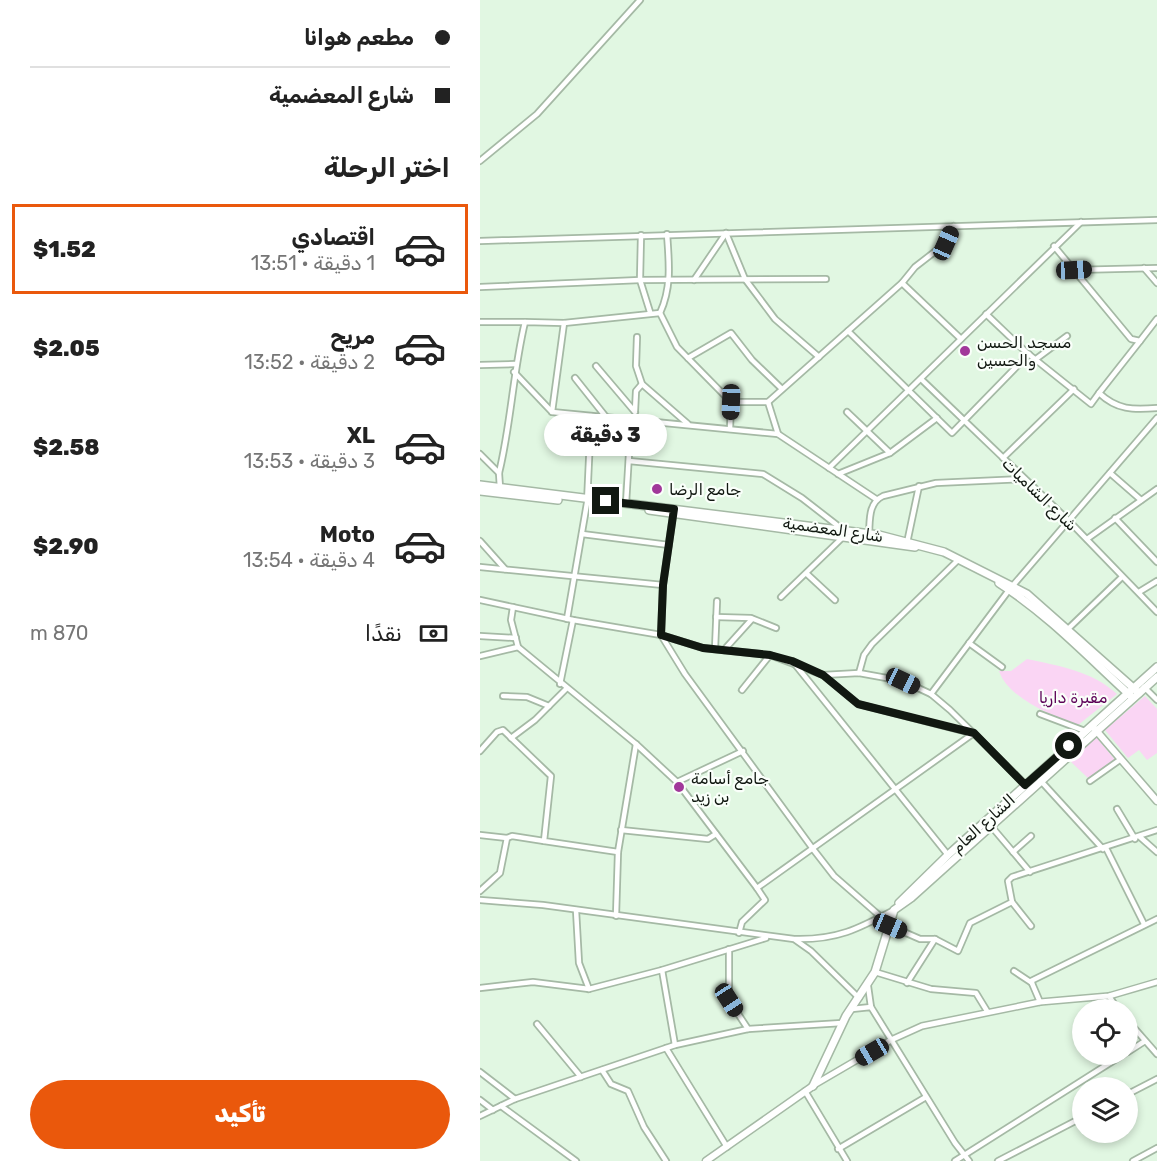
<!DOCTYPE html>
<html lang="ar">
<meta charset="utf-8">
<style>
body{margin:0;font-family:Rubik,Cairo,sans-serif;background:#f2f2f2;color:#222;direction:rtl;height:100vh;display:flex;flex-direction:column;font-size:22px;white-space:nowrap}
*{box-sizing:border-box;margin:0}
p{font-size:20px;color:#767676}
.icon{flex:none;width:33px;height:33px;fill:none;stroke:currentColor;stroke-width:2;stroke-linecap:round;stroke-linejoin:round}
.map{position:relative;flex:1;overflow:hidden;direction:ltr}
.panel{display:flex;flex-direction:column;background:#fff;width:480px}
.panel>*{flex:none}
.top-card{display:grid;align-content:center;height:132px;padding:0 30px;background:#fff}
.buttons{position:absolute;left:592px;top:999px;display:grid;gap:12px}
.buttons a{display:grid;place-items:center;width:66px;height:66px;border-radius:50%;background:#fff;box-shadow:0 3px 9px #0003;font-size:30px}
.end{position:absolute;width:27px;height:27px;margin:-14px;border:8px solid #111811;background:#fff;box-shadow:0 0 0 3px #fff}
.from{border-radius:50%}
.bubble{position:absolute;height:42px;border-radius:21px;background:#fff;box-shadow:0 3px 9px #0003;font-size:20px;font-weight:800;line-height:42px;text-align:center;direction:rtl}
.car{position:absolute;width:18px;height:36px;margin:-18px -9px;border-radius:8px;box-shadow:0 0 4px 2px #0007;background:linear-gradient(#222 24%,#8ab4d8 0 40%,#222 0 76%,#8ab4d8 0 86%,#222 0)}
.top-card b{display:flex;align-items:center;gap:21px;height:57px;font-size:22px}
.top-card b+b{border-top:2px solid #e0e0e0}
.top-card i{width:15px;height:15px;background:#222}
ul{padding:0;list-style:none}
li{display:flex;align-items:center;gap:18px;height:90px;margin:0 12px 9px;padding:0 18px;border:3px solid transparent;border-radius:0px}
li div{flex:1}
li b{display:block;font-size:22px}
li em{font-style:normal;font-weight:800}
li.on{border-color:#ea580c}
li>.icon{width:54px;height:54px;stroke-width:1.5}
h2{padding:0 30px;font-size:27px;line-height:72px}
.pay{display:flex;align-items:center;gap:15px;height:66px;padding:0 30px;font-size:22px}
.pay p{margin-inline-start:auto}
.primary-button{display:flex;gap:12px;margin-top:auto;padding:12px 30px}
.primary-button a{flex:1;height:69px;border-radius:36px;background:#ea580c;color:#fff;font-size:24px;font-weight:800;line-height:69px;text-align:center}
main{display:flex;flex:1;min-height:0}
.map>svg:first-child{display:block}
.green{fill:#fad5f4}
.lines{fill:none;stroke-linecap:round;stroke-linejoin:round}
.minor-casing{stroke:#a5b9a5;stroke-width:8}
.tertiary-casing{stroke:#a5b9a5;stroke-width:8}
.secondary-casing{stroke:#a5b9a5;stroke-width:9}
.primary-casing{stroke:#a5b9a5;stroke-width:10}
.minor{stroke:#fff;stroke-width:4.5}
.tertiary{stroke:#fff;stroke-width:5}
.secondary{stroke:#fff;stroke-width:6}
.primary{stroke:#fff;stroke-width:7}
.route{stroke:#111811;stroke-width:8}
.poi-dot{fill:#a1389a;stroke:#fafffa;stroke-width:2}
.labels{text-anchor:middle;stroke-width:4.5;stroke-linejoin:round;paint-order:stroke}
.poi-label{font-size:16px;fill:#111811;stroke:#fafffa;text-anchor:start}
.street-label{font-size:16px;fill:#111811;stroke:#fafffa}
.park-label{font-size:16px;fill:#5c0257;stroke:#fafffa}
</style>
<main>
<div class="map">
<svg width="677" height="1161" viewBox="0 0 677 1161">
<rect width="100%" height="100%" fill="#e1f7e2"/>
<!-- green -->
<g class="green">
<path d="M547,659C579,666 612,671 637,694L598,725C572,716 528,698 519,671H531Z"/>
<path d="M665,696L677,709V753L667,760L659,750L648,758L625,730Z"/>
<path d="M616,737L636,761L608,778L590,761Z"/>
</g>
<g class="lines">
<!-- minor casing -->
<g class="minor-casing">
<g id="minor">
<path d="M0,161L57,114L160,0"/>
<path d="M246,233L265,279L295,319L339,357"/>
<path d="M187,234C189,262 192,287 180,313L197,347L251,402"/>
<path d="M161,235L160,280L170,312"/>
<path d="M0,241L677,220"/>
<path d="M574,246L651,339L660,341L677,319"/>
<path d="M664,268L677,283"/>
<path d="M594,270L677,268"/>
<path d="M214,280L246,233"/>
<path d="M422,283L481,339"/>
<path d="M0,287L160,280L346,279"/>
<path d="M506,314L546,352L611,404L619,393C637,410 653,410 677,408"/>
<path d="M0,322H45"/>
<path d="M368,331L472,433L549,354"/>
<path d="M157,337L156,366L162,384L208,424"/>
<path d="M208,358L251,333L272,360L302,389"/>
<path d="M556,359L587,336"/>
<path d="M0,365L35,364"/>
<path d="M116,366L155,412"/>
<path d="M34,372L72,412L298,434"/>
<path d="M95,378L126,417"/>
<path d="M441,379L589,521L677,612"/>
<path d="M619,393L660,341"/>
<path d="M288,402L298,434L396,499"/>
<path d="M155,411L156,391L162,384"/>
<path d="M72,412L84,323"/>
<path d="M367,412L410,453"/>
<path d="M250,429L251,402H288L422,283L435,267L466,243L474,226"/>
<path d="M0,454L19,473L20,488"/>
<path d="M523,458L594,389"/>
<path d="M149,461L283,474L322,498L362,529"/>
<path d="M349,468L601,222"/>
<path d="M19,473C31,424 33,372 45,322L84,323L180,313"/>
<path d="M630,473L661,500"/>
<path d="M358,474L410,453L457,418"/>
<path d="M146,504L151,420"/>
<path d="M193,515L183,585L181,635L205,674L333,849L354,876L401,917"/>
<path d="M635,518L677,562"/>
<path d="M102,534L189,545"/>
<path d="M389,534C390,520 388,503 403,496L456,483L544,479"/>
<path d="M607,539L677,489"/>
<path d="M0,541L25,569"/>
<path d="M427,543L439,486"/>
<path d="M0,567L183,585"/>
<path d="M327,574L355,600"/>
<path d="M659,592L677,581"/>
<path d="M301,597L363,537"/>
<path d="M0,600L93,620L181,635L223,648L290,655L343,675L379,673L423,681L451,694L470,710L547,786"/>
<path d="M33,607L31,620L38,647L156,744L197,782L277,888L494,733"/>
<path d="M236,617L271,618L296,628"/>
<path d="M87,619L107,503L111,416"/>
<path d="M589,628L642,577"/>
<path d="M0,636L36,638"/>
<path d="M489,643L522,667"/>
<path d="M235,649L237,601"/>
<path d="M244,650L272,619"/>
<path d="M0,656L38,647"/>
<path d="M314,663L468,855"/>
<path d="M379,673L384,655L392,644L477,561"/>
<path d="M343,675L378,704L491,733"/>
<path d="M80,684L93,620"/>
<path d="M664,687L677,700"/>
<path d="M262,690L290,655"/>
<path d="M451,694L529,590L677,418"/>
<path d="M23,696L47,697L69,706"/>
<path d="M560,714L605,731"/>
<path d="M31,738L55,720L86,689"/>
<path d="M0,751L17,732L23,730L71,776L64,841L138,852L136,916"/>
<path d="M560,780L623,849"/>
<path d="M610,781L641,759"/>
<path d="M197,782L263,751"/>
<path d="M637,809L655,839"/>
<path d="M511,826L550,872"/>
<path d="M141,830L228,839L236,834"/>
<path d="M0,835L27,838"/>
<path d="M660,837L677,852"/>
<path d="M626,848L664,924"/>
<path d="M138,852L156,744"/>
<path d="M533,852L551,836"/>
<path d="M0,891L20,873L27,838L32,836L64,841"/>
<path d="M0,900L63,905L314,939L331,951L379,998"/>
<path d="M532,902L551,926"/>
<path d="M96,910L99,963L109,989"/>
<path d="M410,926L440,939H455"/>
<path d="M259,933L262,922L285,900L277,888"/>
<path d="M315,939C357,940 378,929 414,910"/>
<path d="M249,949V1000L268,1029"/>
<path d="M182,970L195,1045"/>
<path d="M534,971L552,983"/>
<path d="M395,972L451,989L496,993L507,1011"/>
<path d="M427,983L455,939L478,951L490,923L532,902L528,881L532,877L677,830"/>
<path d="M388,986L391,1007"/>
<path d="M0,988L53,982L109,989L182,970L286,938"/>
<path d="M629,996L638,1010"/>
<path d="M560,1002L551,981L677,919"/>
<path d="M372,1009L391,1007L475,1143L489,1161"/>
<path d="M648,1021L677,1054"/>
<path d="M57,1024L101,1077"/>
<path d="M186,1048L247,1147"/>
<path d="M648,1052L665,1041"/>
<path d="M122,1070L131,1084L148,1091L164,1127L186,1161"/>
<path d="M0,1072L35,1099"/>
<path d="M325,1091L367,1161"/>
<path d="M648,1094L677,1079"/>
<path d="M0,1100L13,1110"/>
<path d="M21,1106L96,1161"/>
<path d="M0,1116L35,1099L195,1045L268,1029L362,1023"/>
<path d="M358,1149L446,1097"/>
<path d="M475,1161L644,1054"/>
<path d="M518,1161L603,1117"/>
<path d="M653,1161L677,1148"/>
</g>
</g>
<!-- tertiary casing -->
<g class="tertiary-casing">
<path id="tertiary" d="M334,1085L411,1040L442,1026L560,1002L629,996L677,982"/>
</g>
<!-- secondary casing -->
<g class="secondary-casing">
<g id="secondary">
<path d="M614,728L677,801"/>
<path d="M226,1161L333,1086"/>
</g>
</g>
<!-- primary casing -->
<g class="primary-casing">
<g id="primary">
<path d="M0,485L399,535L464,552L547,594L659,693"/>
<path d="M0,491L78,500"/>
<path d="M169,510L435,547"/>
<path d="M519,583C569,615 609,658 653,698"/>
<path d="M419,903L468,855L677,667"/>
<path d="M333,1086L366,1016L395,972L414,910L431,898L677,677"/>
</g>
</g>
<!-- minor -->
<use href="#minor" class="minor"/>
<!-- tertiary -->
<use href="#tertiary" class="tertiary"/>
<!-- secondary -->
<use href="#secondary" class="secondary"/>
<!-- primary -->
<use href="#primary" class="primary"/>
</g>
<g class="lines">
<!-- route -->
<path class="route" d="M126,501L194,509L183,585L181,635L223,648L290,655L312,661L343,675L378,704L494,733L545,785L589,746"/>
</g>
<!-- markers -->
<g class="poi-dot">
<circle cx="485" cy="351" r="6"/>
<circle cx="177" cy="489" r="6"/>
<circle cx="199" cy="787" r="6"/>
</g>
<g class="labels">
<!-- poi labels -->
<g class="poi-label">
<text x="497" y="348">مسجد الحسن<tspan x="497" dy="18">والحسين</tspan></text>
<text x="189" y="495">جامع الرضا</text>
<text x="211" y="784">جامع أسامة<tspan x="211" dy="18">بن زيد</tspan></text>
</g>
<!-- street labels -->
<g class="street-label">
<text transform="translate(560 494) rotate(44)" y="6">شارع الشاميات</text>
<text transform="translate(353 529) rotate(8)" y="6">شارع المعضمية</text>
<text transform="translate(503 823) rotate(-42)" y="6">الشارع العام</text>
</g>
<!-- park labels -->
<g class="park-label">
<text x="593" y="703">مقبرة داريا</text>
</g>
</g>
</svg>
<div class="buttons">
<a><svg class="icon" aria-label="locate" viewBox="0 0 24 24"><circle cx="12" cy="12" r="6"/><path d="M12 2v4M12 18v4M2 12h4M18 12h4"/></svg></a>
<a><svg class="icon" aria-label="layers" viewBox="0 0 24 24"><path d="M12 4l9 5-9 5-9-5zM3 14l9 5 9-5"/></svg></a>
</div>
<i class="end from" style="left:589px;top:746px"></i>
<i class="end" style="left:126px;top:501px"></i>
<div class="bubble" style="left:64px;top:414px;width:123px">3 دقيقة</div>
<i class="car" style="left:466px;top:243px;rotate:24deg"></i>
<i class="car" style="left:594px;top:270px;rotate:87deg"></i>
<i class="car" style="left:251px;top:402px;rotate:182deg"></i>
<i class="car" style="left:423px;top:681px;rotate:115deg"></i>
<i class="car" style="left:410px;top:926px;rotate:113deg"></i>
<i class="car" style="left:249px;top:1000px;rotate:147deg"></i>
<i class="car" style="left:392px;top:1052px;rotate:240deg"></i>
</div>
<section class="panel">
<div class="top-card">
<b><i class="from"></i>مطعم هوانا</b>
<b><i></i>شارع المعضمية</b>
</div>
<h2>اختر الرحلة</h2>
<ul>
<li class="on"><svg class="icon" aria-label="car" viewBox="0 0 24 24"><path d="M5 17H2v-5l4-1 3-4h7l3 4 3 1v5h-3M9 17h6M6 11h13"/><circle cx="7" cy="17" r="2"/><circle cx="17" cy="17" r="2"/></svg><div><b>اقتصادي</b><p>1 دقيقة · 13:51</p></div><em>$1.52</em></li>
<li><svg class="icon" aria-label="car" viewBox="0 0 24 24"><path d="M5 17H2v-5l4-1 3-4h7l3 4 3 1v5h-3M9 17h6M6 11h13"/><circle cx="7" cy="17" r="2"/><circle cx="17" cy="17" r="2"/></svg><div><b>مريح</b><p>2 دقيقة · 13:52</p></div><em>$2.05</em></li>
<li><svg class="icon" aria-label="car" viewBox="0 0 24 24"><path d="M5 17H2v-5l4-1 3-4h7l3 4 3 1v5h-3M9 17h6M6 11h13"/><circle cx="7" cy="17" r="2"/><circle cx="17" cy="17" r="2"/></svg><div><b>XL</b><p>3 دقيقة · 13:53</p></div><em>$2.58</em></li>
<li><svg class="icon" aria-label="car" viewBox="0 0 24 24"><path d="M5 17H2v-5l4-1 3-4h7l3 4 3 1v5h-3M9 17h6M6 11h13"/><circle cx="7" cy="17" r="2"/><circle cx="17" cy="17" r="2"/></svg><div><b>Moto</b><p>4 دقيقة · 13:54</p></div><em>$2.90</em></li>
</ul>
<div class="pay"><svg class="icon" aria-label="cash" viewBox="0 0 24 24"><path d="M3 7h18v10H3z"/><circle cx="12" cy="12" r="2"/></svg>نقدًا<p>870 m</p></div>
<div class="primary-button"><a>تأكيد</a></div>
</section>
</main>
